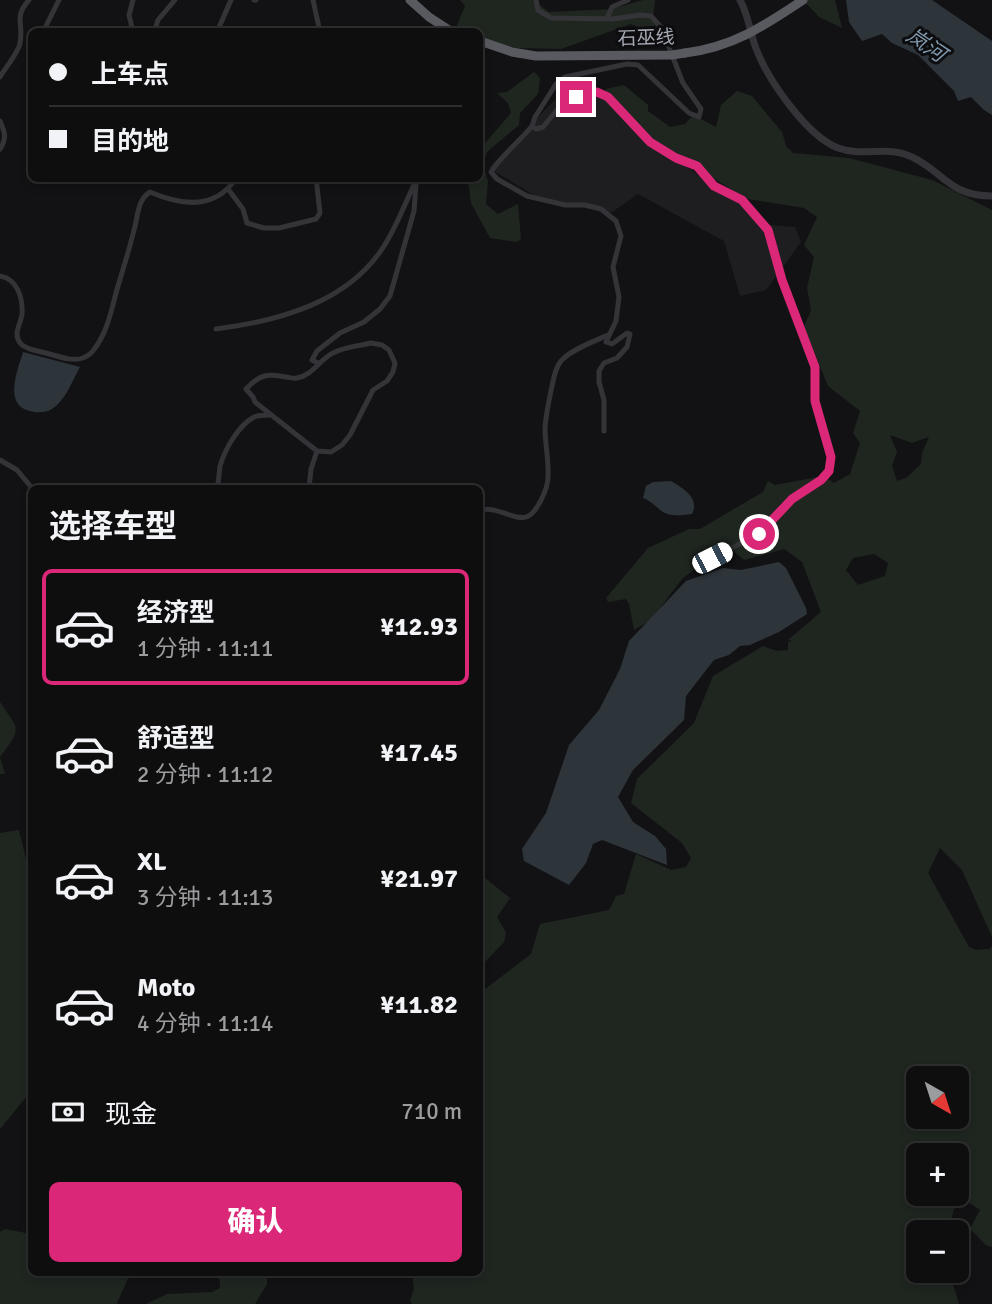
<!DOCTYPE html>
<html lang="zh">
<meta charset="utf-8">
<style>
body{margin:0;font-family:Signika,"Noto Sans SC",sans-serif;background:#1c1c1d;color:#f1f3f6;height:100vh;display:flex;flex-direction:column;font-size:26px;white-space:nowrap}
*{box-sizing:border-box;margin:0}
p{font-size:23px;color:#9b9c9e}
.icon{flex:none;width:38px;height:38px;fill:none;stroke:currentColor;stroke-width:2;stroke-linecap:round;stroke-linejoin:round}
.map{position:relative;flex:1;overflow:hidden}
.drawer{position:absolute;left:28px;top:485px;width:455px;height:791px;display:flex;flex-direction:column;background:#0e0e0f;border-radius:10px;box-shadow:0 4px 10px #0003,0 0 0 2px #2e2e2f}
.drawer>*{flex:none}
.hud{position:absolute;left:28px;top:28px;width:455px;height:154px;border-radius:10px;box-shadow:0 4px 10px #0003,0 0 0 2px #2e2e2f;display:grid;align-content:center;height:154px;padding:0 21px;background:#0e0e0f}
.needle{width:46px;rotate:141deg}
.buttons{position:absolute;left:906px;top:1066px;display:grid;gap:14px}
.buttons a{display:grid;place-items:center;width:63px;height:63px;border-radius:10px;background:#0e0e0f;box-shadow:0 4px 10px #0003,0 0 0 2px #2e2e2f;font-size:35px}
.end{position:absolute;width:32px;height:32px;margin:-16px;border:9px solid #db2777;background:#fff;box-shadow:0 0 0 4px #fff}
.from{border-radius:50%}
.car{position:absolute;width:21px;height:42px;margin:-21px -10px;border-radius:9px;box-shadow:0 0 5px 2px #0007;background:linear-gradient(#fff 24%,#345 0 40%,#fff 0 76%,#345 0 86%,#fff 0)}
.hud b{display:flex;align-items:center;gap:24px;height:66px;font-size:26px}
.hud b+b{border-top:2px solid #2e2e2f}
.hud i{width:18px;height:18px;background:#f1f3f6}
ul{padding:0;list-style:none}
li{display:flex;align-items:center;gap:21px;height:116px;margin:0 14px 10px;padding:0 7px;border:4px solid transparent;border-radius:10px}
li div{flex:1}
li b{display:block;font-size:26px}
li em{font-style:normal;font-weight:800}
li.on{border-color:#db2777}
li>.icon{width:63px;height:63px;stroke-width:1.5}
h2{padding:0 21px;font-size:32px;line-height:84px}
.pay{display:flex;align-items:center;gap:18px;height:77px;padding:0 21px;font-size:26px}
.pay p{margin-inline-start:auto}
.action{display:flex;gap:14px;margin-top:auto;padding:14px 21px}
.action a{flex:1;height:80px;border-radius:10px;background:#db2777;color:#fff;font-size:28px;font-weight:800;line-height:80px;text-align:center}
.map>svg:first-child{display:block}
.built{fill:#1e1e21}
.green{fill:#1f2620;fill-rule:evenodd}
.water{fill:#2d353b}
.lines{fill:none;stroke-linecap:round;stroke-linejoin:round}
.minor{stroke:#343438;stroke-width:5}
.tertiary{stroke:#343438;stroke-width:7}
.trunk{stroke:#585a60;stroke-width:9}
.trunk-bridge{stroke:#585a60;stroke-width:9}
.route{stroke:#db2777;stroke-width:9}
.labels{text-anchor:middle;stroke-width:6;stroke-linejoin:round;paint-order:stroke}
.street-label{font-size:19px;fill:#a5a9b3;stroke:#0d0d0f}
.water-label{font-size:21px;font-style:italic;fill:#7f97ab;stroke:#0d0d0f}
</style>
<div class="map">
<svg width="992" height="1304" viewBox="0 0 992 1304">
<rect width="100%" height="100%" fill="#121214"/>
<!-- built -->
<path class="built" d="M572,82L610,101L653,145L719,188L770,225L795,227L801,242L766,290L740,296L724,241L638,194L611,213L542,200L489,168Z"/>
<!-- green -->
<g class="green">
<path d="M460,0H538L536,2L549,12L612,9L643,0H655L653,18L668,39L631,24L561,49L516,48L480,40V32L464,31L457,25L465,6Z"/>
<path d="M803,0H835L842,28L819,17Z"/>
<path d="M534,72L540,78L538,94L520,113L519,125L487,152L483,165L488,181L486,204L498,214L518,204L521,239L517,242L490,238L471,203L468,179L480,178V149L511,113L508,103L497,93L507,92Z"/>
<path d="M624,85L648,105V111L670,127L685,124L693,115L716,127L721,105L737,91L752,96L782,132L786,146L793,153L849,158L932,180L992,210V937L962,870L940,848L928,873L969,947L976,950L989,949L992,946V1247L986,1245L970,1229L980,1210L968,1202L954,1209L948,1232H919V1270L949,1271L959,1304H412L410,1300L414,1289L412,1272H451L454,1277L465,1275L466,1272H480V993L531,954L540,924L609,910L616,896L624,894L636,854L671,870L686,867L691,858L682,843L631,803L637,779L694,723L713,676L763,646L777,651L788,650V642L793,641L788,640L821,612L802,562L784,549L744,560L733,551L716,552L682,579L651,620L634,630L629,604L626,599L608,602L606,598L648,548L689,529H700L763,492L768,481L775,485L823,476L834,483L850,474L860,443L853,433L860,411L828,386L804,327L811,310L807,288L814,257L804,245L817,217L804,208L748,199L699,170V161H688L658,147L605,103L602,96L606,89ZM890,435L912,443L929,437L922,453L921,464L906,478L897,481L892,466L897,452ZM874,554L888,563L885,576L858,585L846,570L853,558ZM919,1078H957V1116H919ZM919,1155H957V1194H919Z"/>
<path d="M0,702C20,732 22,727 0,757L5,774H0Z"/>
<path d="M19,830L32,884L31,1091L0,1129V833Z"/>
<path d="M480,874L510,898L497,917L506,933L504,942L480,967Z"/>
<path d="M5,1229L26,1233L31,1231L32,1272H131L117,1303L118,1304H0V1232Z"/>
<path d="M219,1272H267V1284L255,1304H146L167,1294L212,1292L220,1288Z"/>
</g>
<!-- water -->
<g class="water">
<path d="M846,0H932L992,41V115L984,110L971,97L958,101L954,91L918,55L892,43L882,34L862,41L849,22Z"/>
<path d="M23,352L80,367C72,381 66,400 52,409C46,413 36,413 30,411C3,405 18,369 23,352Z"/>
<path d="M671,481C684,489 700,498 692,514C682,515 671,517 663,512C656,507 651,501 643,498L646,486L653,482Z"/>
<path d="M779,562L786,568L806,608L807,614L779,632L750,645L740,646L729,655L714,660L686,696L684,720L633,770L618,797L633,822L655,836L666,849L667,865L602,840L593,844L586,863L569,885L524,861L522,849L546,813L569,745L599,710L620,669L629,641L686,581L723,568L741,570Z"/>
</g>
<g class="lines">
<!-- minor -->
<g class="minor">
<path d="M133,0L129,15L133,32"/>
<path d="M254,0H256"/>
<path d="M313,0L320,32"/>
<path d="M536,0L538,10L551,18L613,19L640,15L651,16L661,27L683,83L701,109L699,117L689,113L638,65L627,64L565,77L556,84L535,117L532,126L536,129L543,127L557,110L576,97L597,92L609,97L650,142L676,158L697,166L714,186L742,200L768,230L782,280L815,367V401L831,457L829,471L821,479L792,499L759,534L712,558"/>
<path d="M607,18L612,7L628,0"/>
<path d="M43,32L59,0"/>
<path d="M154,32L158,20L175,0"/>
<path d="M217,32L231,0"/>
<path d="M0,77C5,68 19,52 20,43C24,23 13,18 29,0"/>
<path d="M0,121C5,132 7,139 0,149"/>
<path d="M532,126C519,142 502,155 491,172L497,179L527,196L565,205H585L601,209L616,221L621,236L613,267L619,297L616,321L606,342L612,344L627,333L630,334L627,347L617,358L604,363L599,371V382L604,400V431"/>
<path d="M228,189L243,209L247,223L264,228H279L316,219L320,213L316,178"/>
<path d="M0,276C17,279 23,297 22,314C21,324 12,334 21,344C27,350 38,351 46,353C58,356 71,362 83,358C88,356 92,353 95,348C107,332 111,312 116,293C122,272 129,251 134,230C138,217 137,200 150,192C180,205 215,211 236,178"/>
<path d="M216,329C278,321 348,303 384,246C397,226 406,201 417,178"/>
<path d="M371,343L382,345L389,350L395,363L393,372L387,381L373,390L350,435L342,445L331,452L317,451L255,402L253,397L246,389C259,375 267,373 286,377C289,377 293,379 297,378C312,376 320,359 333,353C344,347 359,346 371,343Z"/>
<path d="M318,363L312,360L317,351L340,333L364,322L380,309L390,296L414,211L416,184"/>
<path d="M0,460L17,470L32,488"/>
<path d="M217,488C219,481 219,473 220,466C225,449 238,426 254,417C259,415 265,415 270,415"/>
<path d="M309,488L311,469L317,451"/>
<path d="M480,510C498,506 514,521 526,517C537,514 548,488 548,477C549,460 545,444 545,428C546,414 549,400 552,386C554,377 555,368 561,361C570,350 595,341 608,335"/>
</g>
<!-- tertiary -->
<path class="tertiary" d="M740,0C749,16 750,34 757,51C769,81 807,136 838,148C862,157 889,145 912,157C944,172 949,196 992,196"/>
<!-- trunk -->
<g class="trunk">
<path d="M410,0L429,17L452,32"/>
<path d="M480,41L512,52L536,56L672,55L685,53"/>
</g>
<!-- trunk-bridge -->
<path class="trunk-bridge" d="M685,53C733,47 764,26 803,0"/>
</g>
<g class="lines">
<!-- route -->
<path class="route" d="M576,97L597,92L608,97L650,142L676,158L697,166L714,186L742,200L768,230L782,280L815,367V401L831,457L829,471L821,480L792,499L759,534"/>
</g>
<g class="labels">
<!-- street labels -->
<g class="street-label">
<text transform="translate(646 37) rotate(-2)" y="7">石巫线</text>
</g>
<!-- water labels -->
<g class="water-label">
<text transform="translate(926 45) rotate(34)" y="7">岚河</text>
</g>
</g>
</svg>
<div class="buttons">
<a><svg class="needle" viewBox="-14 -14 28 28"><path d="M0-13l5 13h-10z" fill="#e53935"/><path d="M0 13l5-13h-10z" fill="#9b9c9e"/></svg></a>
<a>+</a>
<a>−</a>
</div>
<i class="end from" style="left:759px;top:534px"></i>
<i class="end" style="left:576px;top:97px"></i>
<i class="car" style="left:712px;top:558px;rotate:63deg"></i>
<div class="hud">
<b><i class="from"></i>上车点</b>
<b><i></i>目的地</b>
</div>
<section class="drawer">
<h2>选择车型</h2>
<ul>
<li class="on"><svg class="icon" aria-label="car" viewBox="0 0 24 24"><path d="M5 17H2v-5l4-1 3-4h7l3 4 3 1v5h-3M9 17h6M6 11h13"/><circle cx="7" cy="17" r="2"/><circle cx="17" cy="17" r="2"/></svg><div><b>经济型</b><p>1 分钟 · 11:11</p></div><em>¥12.93</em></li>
<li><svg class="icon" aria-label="car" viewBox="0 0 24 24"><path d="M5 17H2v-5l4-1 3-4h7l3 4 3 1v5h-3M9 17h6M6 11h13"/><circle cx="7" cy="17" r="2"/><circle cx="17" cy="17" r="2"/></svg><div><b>舒适型</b><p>2 分钟 · 11:12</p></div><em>¥17.45</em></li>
<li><svg class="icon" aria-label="car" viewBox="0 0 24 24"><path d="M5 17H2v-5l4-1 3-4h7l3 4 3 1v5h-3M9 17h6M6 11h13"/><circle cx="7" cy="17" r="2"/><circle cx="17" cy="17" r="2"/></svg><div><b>XL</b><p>3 分钟 · 11:13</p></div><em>¥21.97</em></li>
<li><svg class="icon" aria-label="car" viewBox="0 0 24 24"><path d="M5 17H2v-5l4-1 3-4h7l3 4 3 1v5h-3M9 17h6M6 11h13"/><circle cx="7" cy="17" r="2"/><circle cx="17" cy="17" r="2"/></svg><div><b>Moto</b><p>4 分钟 · 11:14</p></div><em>¥11.82</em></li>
</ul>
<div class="pay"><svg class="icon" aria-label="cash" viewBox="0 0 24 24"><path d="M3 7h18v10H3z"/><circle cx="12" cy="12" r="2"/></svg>现金<p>710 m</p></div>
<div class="action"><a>确认</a></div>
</section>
</div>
